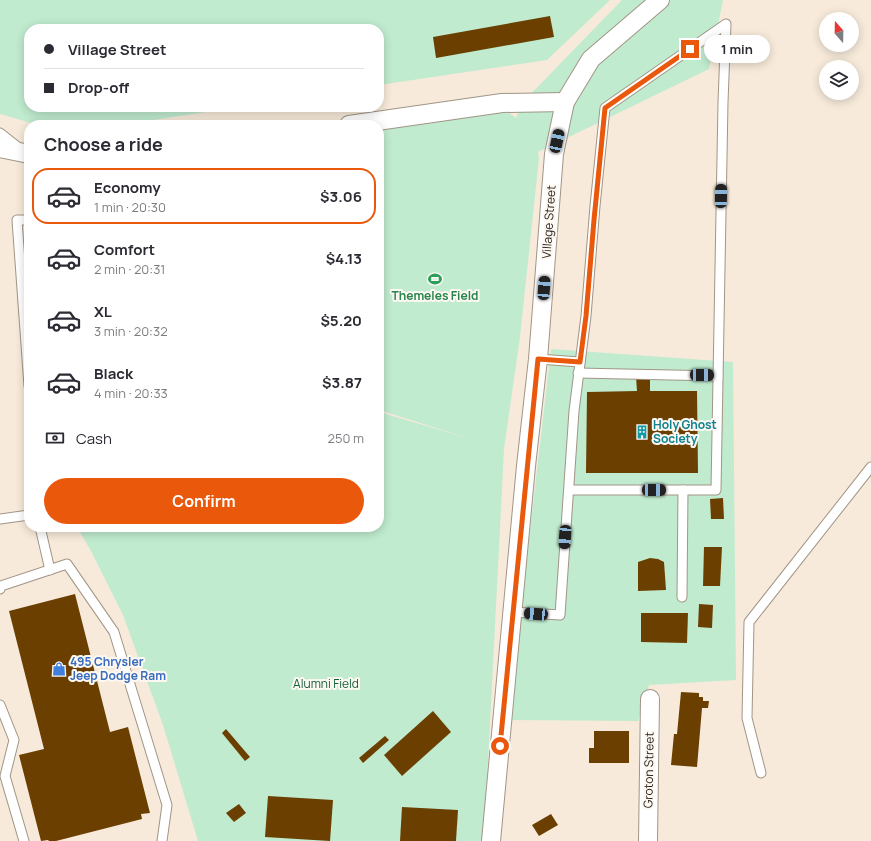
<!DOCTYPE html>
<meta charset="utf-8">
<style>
body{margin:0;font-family:Manrope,sans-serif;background:#f7f7f7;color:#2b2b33;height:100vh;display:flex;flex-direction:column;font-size:15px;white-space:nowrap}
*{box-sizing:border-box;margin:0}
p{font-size:13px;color:#7c7c81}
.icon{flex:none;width:22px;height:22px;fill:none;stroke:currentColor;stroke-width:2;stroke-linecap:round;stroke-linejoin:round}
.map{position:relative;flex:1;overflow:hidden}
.panel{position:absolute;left:24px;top:120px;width:360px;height:412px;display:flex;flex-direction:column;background:#fff;border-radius:16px;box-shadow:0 2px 10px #0003}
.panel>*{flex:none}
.top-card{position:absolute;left:24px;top:24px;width:360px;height:88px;border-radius:16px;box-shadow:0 2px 10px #0003;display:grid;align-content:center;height:88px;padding:0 20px;background:#fff}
.needle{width:26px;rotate:340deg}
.buttons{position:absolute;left:819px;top:12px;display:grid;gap:8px}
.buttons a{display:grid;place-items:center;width:40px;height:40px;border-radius:50%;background:#fff;box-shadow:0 2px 10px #0003;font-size:20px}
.end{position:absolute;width:18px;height:18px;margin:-9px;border:5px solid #ea580c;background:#fff;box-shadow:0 0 0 2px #fff}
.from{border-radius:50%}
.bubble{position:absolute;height:28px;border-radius:14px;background:#fff;box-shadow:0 2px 10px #0003;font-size:13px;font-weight:700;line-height:28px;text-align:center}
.car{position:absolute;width:12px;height:24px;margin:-12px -6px;border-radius:5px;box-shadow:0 0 3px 1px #0007;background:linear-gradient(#222 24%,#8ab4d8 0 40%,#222 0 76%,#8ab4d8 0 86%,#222 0)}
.top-card b{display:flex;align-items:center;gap:14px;height:38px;font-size:15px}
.top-card b+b{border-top:1px solid #e1e1e2}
.top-card i{width:10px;height:10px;background:#2b2b33}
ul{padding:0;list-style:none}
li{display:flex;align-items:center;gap:12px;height:56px;margin:0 8px 6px;padding:0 12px;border:2px solid transparent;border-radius:16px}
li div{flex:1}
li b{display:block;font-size:15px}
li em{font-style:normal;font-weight:700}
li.active{border-color:#ea580c}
li>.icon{width:36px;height:36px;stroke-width:1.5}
h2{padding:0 20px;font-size:18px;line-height:48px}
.pay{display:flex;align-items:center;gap:10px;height:44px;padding:0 20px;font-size:15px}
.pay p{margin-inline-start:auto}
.button{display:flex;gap:8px;margin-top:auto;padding:8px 20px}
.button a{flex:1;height:46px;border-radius:24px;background:#ea580c;color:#fff;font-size:16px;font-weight:700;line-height:46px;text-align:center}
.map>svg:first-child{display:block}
.green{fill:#c0ebcf}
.building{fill:#6b3f00}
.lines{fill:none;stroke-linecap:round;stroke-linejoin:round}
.lane-casing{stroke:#a19586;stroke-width:11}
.street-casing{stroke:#a19586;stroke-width:20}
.lane{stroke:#fff;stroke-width:9}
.street{stroke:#fff;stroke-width:18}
.route{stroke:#ea580c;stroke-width:5}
.labels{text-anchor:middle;stroke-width:4;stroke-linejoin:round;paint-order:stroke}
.street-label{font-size:12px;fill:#201b15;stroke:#fdf8f2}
.leisure-label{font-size:12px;font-weight:bold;fill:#27864d;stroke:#fdf8f2}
.culture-label{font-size:12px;font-weight:bold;fill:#0d838f;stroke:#fdf8f2;text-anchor:start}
.shop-label{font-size:12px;font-weight:bold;fill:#366cbe;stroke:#fdf8f2;text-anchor:start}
.park-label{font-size:12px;fill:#0e5f38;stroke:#fdf8f2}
</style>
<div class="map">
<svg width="871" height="841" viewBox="0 0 871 841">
<rect width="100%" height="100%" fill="#f7eada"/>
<!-- green -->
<g class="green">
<path d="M0,0H610L547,60L379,85V29H29V107H238L121,125H38L0,114Z"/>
<path d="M622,0H723L709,69L538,152L539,158L520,337L504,449L484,841H198L163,725L123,615L91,551L77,527H379V412L471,439L379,410V127L499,110L508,112L516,118L522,103Z"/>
<path d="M551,349L733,362L736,680L649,685L638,721L508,720Z"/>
</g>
<!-- building -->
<g class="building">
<path d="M550,16L554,37L436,58L433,37Z"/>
<path d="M636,377H650V391H697L698,473H586L587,392L637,391Z"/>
<path d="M723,498L724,519H711L710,499Z"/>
<path d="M704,547H722L720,586H703Z"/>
<path d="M650,558L658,559L664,562L666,590L638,591V562Z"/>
<path d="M75,594L110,732L128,727L150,813L141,814L142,819L56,841H49L48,840L41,841L19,755L44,749L9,611Z"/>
<path d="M699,604L713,605L712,628L698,627Z"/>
<path d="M641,613H688L687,643L641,642Z"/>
<path d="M681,692L699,693V697H703V701H709L708,708H702L697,767L671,765L674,734H677Z"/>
<path d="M433,711L451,732L402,776L384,755Z"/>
<path d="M226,729L250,757L245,761L222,733Z"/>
<path d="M594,731H629V763H589V748H594Z"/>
<path d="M385,736L389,740L363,763L359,758Z"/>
<path d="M268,796L333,800L330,841L265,837Z"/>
<path d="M239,804L246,813L234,822L226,813Z"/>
<path d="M402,807L458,810L456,841H400Z"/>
<path d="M551,814L558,825L539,836L532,825Z"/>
</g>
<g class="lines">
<!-- lane casing -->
<g class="lane-casing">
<g id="lane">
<path d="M0,133L19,148"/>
<path d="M29,220H17L29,386"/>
<path d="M538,359L580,362"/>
<path d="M578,373L718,376"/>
<path d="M0,519L29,515"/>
<path d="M40,527L50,570"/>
<path d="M0,589L1,586L67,564L114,632L167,805L162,841"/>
<path d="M682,597L683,490"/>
<path d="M512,612L560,615L574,411L586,316L595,206L605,108L726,24L723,102L716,490H569"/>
<path d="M0,705L14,740L5,776L24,841"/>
<path d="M761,773L747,718L749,622L871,467"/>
</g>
</g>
<!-- street casing -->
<g class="street-casing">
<g id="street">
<path d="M349,125L502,103L565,102"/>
<path d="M0,148L29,154"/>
<path d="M491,841L526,466L538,359L554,154L565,102L591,59L660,0"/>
<path d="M648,841L650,699"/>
</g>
</g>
<!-- lane -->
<use href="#lane" class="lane"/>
<!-- street -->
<use href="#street" class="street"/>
</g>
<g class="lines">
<!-- route -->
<path class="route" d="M500,746L538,359L580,362L586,316L594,220L605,108L690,49"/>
</g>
<!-- icons -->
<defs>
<g id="stadium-bare" transform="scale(1.08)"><path d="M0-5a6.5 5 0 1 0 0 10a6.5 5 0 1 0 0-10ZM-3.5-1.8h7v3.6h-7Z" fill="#2e9e5b" stroke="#fdf8f2" stroke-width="2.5" paint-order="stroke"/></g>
<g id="building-bare" transform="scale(1.08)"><path d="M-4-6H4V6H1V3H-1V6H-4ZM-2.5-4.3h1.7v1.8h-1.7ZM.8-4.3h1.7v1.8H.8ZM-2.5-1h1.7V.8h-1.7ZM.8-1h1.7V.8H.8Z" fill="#0f9aa8" stroke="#fdf8f2" stroke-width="2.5" paint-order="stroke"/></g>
<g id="shop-bare" transform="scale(1.08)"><path d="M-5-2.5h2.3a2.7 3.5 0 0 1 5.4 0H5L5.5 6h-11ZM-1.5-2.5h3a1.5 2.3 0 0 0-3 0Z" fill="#3f7fe0" stroke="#fdf8f2" stroke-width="2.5" paint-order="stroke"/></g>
</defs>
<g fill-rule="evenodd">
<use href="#stadium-bare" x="435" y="279"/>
<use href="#building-bare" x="642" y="432"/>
<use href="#shop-bare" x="59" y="669"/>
</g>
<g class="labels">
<!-- street labels -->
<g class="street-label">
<text transform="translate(549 222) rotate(-86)" y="4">Village Street</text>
<text transform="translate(649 770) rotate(-89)" y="4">Groton Street</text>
</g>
<!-- leisure labels -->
<g class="leisure-label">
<text x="435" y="300">Themeles Field</text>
</g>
<!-- culture labels -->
<g class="culture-label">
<text x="653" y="429">Holy Ghost<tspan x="653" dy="14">Society</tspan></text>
</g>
<!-- shop labels -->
<g class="shop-label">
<text x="70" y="666">495 Chrysler<tspan x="70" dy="14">Jeep Dodge Ram</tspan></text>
</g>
<!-- park labels -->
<g class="park-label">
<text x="326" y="688">Alumni Field</text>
</g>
</g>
</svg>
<div class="buttons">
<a><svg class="needle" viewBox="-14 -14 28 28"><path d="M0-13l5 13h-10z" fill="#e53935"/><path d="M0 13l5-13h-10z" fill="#7c7c81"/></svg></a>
<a><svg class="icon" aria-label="layers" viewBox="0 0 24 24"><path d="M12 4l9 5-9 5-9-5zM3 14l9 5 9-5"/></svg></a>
</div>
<i class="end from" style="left:500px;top:746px"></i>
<i class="end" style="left:690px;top:49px"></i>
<div class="bubble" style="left:704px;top:35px;width:66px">1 min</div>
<i class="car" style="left:557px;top:141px;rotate:12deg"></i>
<i class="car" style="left:721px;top:196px;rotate:1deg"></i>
<i class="car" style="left:544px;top:288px;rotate:4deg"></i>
<i class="car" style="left:702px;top:375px;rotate:91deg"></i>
<i class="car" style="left:654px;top:490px;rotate:90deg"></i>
<i class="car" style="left:565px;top:537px;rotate:184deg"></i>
<i class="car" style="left:536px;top:614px;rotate:274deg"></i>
<div class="top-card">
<b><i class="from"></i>Village Street</b>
<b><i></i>Drop-off</b>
</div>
<section class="panel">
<h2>Choose a ride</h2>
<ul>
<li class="active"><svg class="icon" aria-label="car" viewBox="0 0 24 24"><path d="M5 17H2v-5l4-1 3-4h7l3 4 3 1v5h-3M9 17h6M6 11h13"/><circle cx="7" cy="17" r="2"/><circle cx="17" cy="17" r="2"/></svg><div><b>Economy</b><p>1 min · 20:30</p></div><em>$3.06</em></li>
<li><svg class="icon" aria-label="car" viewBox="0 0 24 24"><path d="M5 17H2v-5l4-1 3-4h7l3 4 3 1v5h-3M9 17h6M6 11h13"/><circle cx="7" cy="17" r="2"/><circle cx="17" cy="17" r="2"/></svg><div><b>Comfort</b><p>2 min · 20:31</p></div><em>$4.13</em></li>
<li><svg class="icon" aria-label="car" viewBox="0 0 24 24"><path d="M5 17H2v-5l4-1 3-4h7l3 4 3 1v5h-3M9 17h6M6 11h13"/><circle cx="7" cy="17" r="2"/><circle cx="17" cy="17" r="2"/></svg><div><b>XL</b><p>3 min · 20:32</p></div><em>$5.20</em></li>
<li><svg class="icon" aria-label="car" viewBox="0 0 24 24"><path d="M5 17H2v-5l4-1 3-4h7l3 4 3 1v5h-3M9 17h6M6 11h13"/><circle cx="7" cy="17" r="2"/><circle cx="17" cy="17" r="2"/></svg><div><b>Black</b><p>4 min · 20:33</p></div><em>$3.87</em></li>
</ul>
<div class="pay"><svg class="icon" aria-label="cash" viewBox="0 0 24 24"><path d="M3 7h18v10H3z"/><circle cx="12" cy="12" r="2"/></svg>Cash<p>250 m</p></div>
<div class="button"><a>Confirm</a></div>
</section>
</div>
